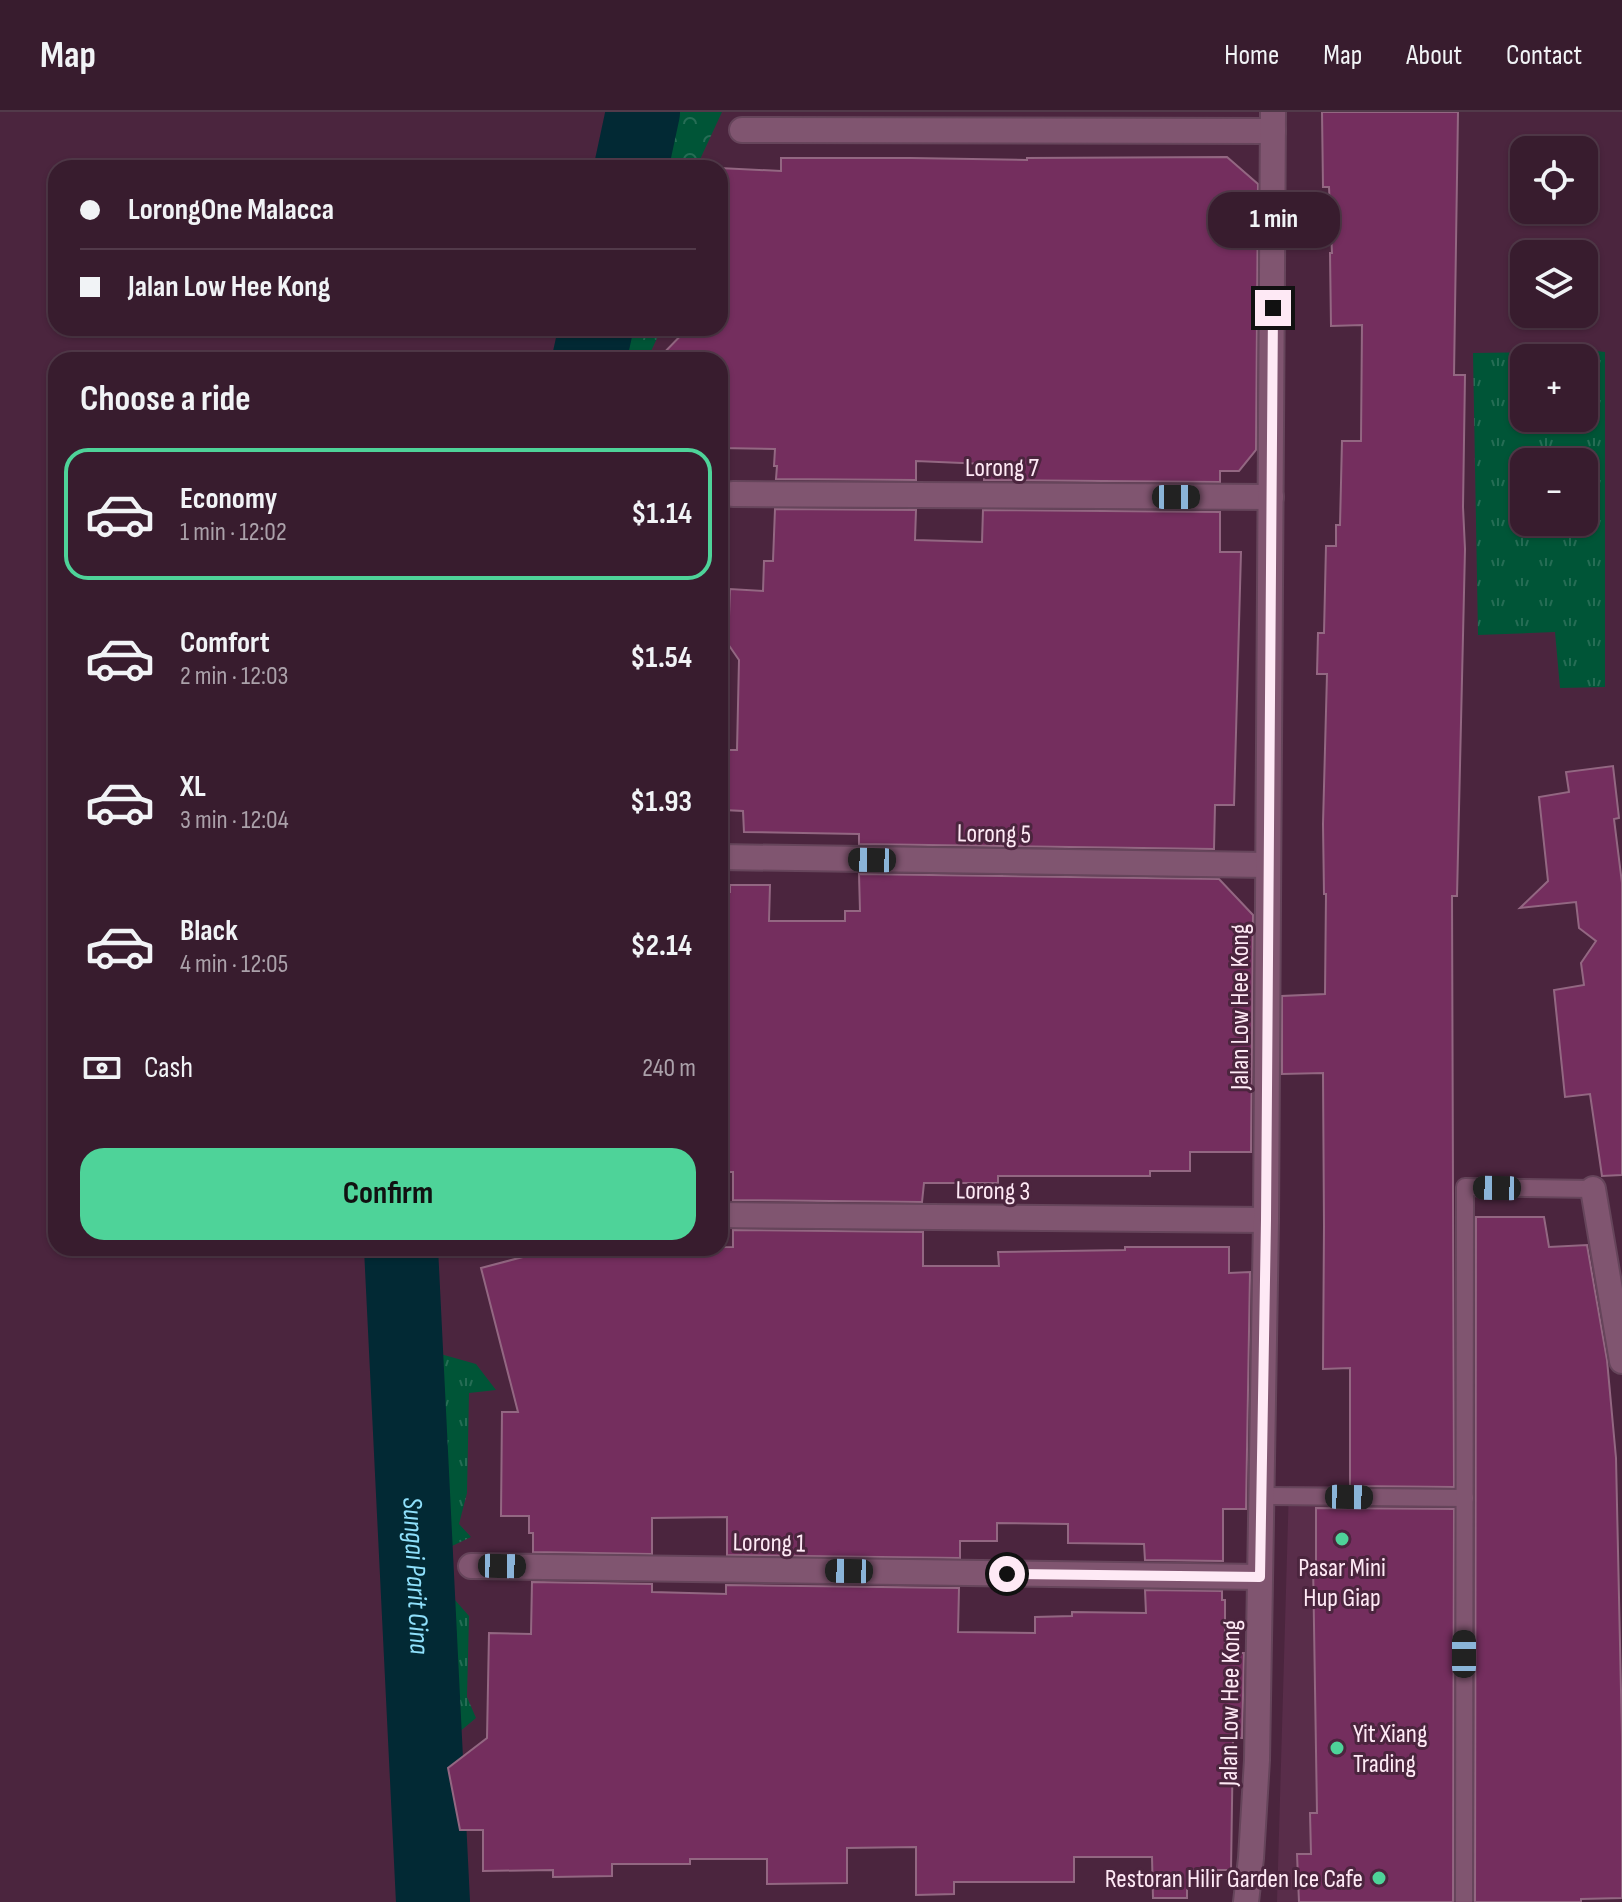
<!DOCTYPE html>
<meta charset="utf-8">
<style>
body{margin:0;font-family:"Sofia Sans Condensed",sans-serif;background:#3f2536;color:#f1f3f6;height:100vh;display:flex;flex-direction:column;font-size:30px;white-space:nowrap}
*{box-sizing:border-box;margin:0}
p{font-size:26px;color:#aba1aa}
.icon{flex:none;width:44px;height:44px;fill:none;stroke:currentColor;stroke-width:2;stroke-linecap:round;stroke-linejoin:round}
.map{position:relative;flex:1;overflow:hidden}
.sheet{position:absolute;left:48px;top:240px;width:680px;height:904px;display:flex;flex-direction:column;background:#381c2e;border-radius:24px;box-shadow:0 2px 6px #0004,0 0 0 2px #523a4a}
.sheet>*{flex:none}
.guide{position:absolute;left:48px;top:48px;width:680px;height:176px;border-radius:24px;box-shadow:0 2px 6px #0004,0 0 0 2px #523a4a;display:grid;align-content:center;height:176px;padding:0 32px;background:#381c2e}
.tools{position:absolute;left:1510px;top:24px;display:grid;gap:16px}
.tools a{display:grid;place-items:center;width:88px;height:88px;border-radius:16px;background:#381c2e;box-shadow:0 2px 6px #0004,0 0 0 2px #523a4a;font-size:40px}
.end{position:absolute;width:36px;height:36px;margin:-18px;border:10px solid #fee9f5;background:#111;box-shadow:0 0 0 4px #111}
.from{border-radius:50%}
.bubble{position:absolute;height:56px;border-radius:24px;background:#381c2e;box-shadow:0 2px 6px #0004,0 0 0 2px #523a4a;font-size:26px;font-weight:700;line-height:56px;text-align:center}
.car{position:absolute;width:24px;height:48px;margin:-24px -12px;border-radius:10px;box-shadow:0 0 6px 2px #0007;background:linear-gradient(#222 24%,#8ab4d8 0 40%,#222 0 76%,#8ab4d8 0 86%,#222 0)}
.guide b{display:flex;align-items:center;gap:28px;height:76px;font-size:30px}
.guide b+b{border-top:2px solid #523a4a}
.guide i{width:20px;height:20px;background:#f1f3f6}
ul{padding:0;list-style:none}
li{display:flex;align-items:center;gap:24px;height:132px;margin:0 16px 12px;padding:0 16px;border:4px solid transparent;border-radius:24px}
li div{flex:1}
li b{display:block;font-size:30px}
li em{font-style:normal;font-weight:700}
li.current{border-color:#4ed399}
li>.icon{width:72px;height:72px;stroke-width:1.5}
h2{padding:0 32px;font-size:36px;line-height:96px}
.pay{display:flex;align-items:center;gap:20px;height:88px;padding:0 32px;font-size:30px}
.pay p{margin-inline-start:auto}
.button{display:flex;gap:16px;margin-top:auto;padding:16px 32px}
.button a{flex:1;height:92px;border-radius:24px;background:#4ed399;color:#111;font-size:32px;font-weight:700;line-height:92px;text-align:center}
header{display:flex;align-items:center;gap:48px;box-sizing:border-box;height:112px;padding:0 40px;background:#381c2e;border-bottom:2px solid #523a4a}
header strong{font-size:38px}
nav{display:flex;gap:44px;margin-inline-start:auto;font-size:28px}
.map>svg:first-child{display:block}
.built{fill:#592d4a}
.grass{fill:url(#grass-tufts);fill-rule:evenodd}
.forest{fill:url(#forest-crowns)}
.lines{fill:none;stroke-linecap:round;stroke-linejoin:round}
.river{stroke:#022934;stroke-width:74}
.building{fill:#742e5e;stroke:#936782;stroke-width:2}
.lane-casing{stroke:#66455b;stroke-width:20}
.street-casing{stroke:#66455b;stroke-width:28}
.lane{stroke:#805570;stroke-width:16}
.street{stroke:#805570;stroke-width:24}
.route{stroke:#fee9f5;stroke-width:10}
.poi-dot{fill:#4ed399;stroke:#4b253e;stroke-width:3}
.labels{text-anchor:middle;stroke-width:6;stroke-linejoin:round;paint-order:stroke}
.street-label{font-size:26px;fill:#fee9f5;stroke:#4b253e}
.poi-label{font-size:26px;fill:#fee9f5;stroke:#4b253e}
.water-label{font-size:28px;font-style:italic;fill:#8fe0fb;stroke:#4b253e}
</style>
<header>
<strong>Map</strong>
<nav><a>Home</a><a>Map</a><a>About</a><a>Contact</a></nav>
</header>
<div class="map">
<svg width="1622" height="1790" viewBox="0 0 1622 1790">
<defs>
<pattern id="grass-tufts" width="24" height="20" patternUnits="userSpaceOnUse" patternTransform="scale(2)"><rect width="24" height="20" fill="#005537"/><path d="M3 7l-1-3M5 7V3M7 7l1-3M15 17l-1-3M17 17v-4M19 17l1-3" fill="none" stroke="#266d55"/></pattern>
<pattern id="forest-crowns" width="20" height="18" patternUnits="userSpaceOnUse" patternTransform="scale(2)"><rect width="20" height="18" fill="#005537"/><path d="M2 6a3 3 0 1 1 6 0M12 15a3 3 0 1 1 6 0" fill="none" stroke="#266d55"/></pattern>
</defs>
<rect width="100%" height="100%" fill="#4b253e"/>
<!-- built -->
<path class="built" d="M1289,1374L1470,1375L1477,1790H1277Z"/>
<!-- grass -->
<g class="grass">
<path d="M1596,239L1605,240V575L1560,576L1555,520L1478,523L1473,241ZM1524,246H1584V306H1524ZM1524,350H1584V410H1524Z"/>
<path d="M437,1241L476,1252L496,1278L469,1281L467,1381L459,1412L471,1425L450,1435L443,1460L448,1480L469,1504L467,1585L476,1606L440,1636L430,1630L431,1358Z"/>
</g>
<!-- forest -->
<g class="forest">
<path d="M671,0H722L696,56H658Z"/>
<path d="M623,216H688L680,224H658L647,248H616Z"/>
</g>
<g class="lines">
<!-- river -->
<g class="river">
<path d="M631,56L643,0"/>
<path d="M589,248L596,216"/>
<path id="s1" d="M401,1136L433,1790"/>
</g>
</g>
<!-- building -->
<g class="building">
<path d="M1322,0H1458L1454,263H1465L1463,395L1465,437L1457,784H1452L1454,1375L1350,1374V1256L1323,1257L1324,1114L1323,961L1282,962V884L1325,882L1326,782H1324L1323,712L1327,562H1317L1318,521H1324L1326,434H1336V413H1340L1342,329H1361L1362,213L1331,214L1330,141H1332L1329,75H1323Z"/>
<path d="M1227,45L1258,72L1256,338L1239,359H1220V370L984,368L985,352L916,349V368L776,367L777,354H774L775,337L720,336V248H657L688,216H720V56L781,59V46H911L1027,48V46Z"/>
<path d="M775,397L916,398L915,428L982,430L983,398L1220,400V440H1241L1234,693H1215L1214,737L859,732V722L744,720L743,699L724,698L725,638H737L739,548L728,532L730,477L763,479L764,449H773Z"/>
<path d="M1613,654L1619,706L1614,707L1622,771V1063L1602,1064L1590,982L1565,985L1554,878L1584,873L1581,851L1596,829L1579,816L1576,790L1520,796L1548,769L1539,685L1569,680L1566,660Z"/>
<path d="M859,762L1219,767L1253,803L1251,1040H1190V1059H1150V1064H998V1071H924L922,1090L733,1088V1060H720V780H730V773H770L769,809H845V799H860Z"/>
<path d="M1476,1105H1544L1549,1135L1587,1133L1607,1248L1616,1346L1622,1625V1786L1581,1787V1790H1475Z"/>
<path d="M733,1118L923,1120V1154H999L998,1140L1125,1138V1135H1229V1161L1250,1160L1246,1397H1223V1449L1145,1448L1144,1432L1068,1431V1412L997,1411V1429H960V1446L727,1443V1405L652,1406V1442L533,1440V1421H529V1404H501L502,1300H518L481,1156L557,1136L733,1135Z"/>
<path d="M1316,1396L1454,1397L1453,1790H1299L1297,1742H1311L1310,1701H1317L1313,1450L1316,1451Z"/>
<path d="M532,1470L652,1472V1480L726,1482V1473L959,1476L958,1520L1035,1521V1505L1072,1504V1500L1146,1501L1145,1478L1222,1479V1488H1225V1541H1244L1242,1626H1233L1231,1758H1187V1786H1153L1152,1745H1074V1770H954V1782L916,1783V1735L847,1736V1771L767,1772V1747H690V1752H612V1764L553,1765V1758L483,1759V1718H460L448,1656L487,1626L489,1521L531,1522Z"/>
</g>
<g class="lines">
<!-- lane casing -->
<g class="lane-casing">
<g id="lane">
<path d="M1261,1384L1465,1386"/>
<path d="M1464,1790L1465,1075L1593,1077"/>
</g>
</g>
<!-- street casing -->
<g class="street-casing">
<g id="street">
<path d="M742,18L1273,19"/>
<path d="M733,382L1271,385"/>
<path d="M720,745L1267,753"/>
<path d="M1593,1077L1622,1249"/>
<path d="M720,1103L1266,1108"/>
<path d="M471,1454L1260,1465"/>
<path d="M1246,1790L1251,1746L1257,1648L1266,1108L1273,0"/>
</g>
</g>
<!-- lane -->
<use href="#lane" class="lane"/>
<!-- street -->
<use href="#street" class="street"/>
</g>
<g class="lines">
<!-- route -->
<path class="route" d="M1007,1462L1260,1465L1266,1108L1273,196"/>
</g>
<!-- markers -->
<g class="poi-dot">
<circle cx="1342" cy="1427" r="8"/>
<circle cx="1337" cy="1636" r="8"/>
<circle cx="1379" cy="1766" r="8"/>
</g>
<g class="labels">
<!-- street labels -->
<g class="street-label">
<text x="1002" y="364">Lorong 7</text>
<text transform="translate(994 721) rotate(1)" y="9">Lorong 5</text>
<text transform="translate(1239 895) rotate(-90)" y="9">Jalan Low Hee Kong</text>
<text transform="translate(993 1078) rotate(1)" y="9">Lorong 3</text>
<text transform="translate(769 1430) rotate(1)" y="9">Lorong 1</text>
<text transform="translate(1229 1591) rotate(-89)" y="9">Jalan Low Hee Kong</text>
</g>
<!-- poi labels -->
<g class="poi-label">
<text x="1342" y="1464">Pasar Mini<tspan x="1342" dy="30">Hup Giap</tspan></text>
<text x="1353" y="1630" text-anchor="start">Yit Xiang<tspan x="1353" dy="30">Trading</tspan></text>
<text x="1363" y="1775" text-anchor="end">Restoran Hilir Garden Ice Cafe</text>
</g>
<!-- water labels -->
<g class="water-label">
<text dy="10" stroke="none"><textPath href="#s1" startOffset="328">Sungai Parit Cina</textPath></text>
</g>
</g>
</svg>
<div class="tools">
<a><svg class="icon" aria-label="locate" viewBox="0 0 24 24"><circle cx="12" cy="12" r="6"/><path d="M12 2v4M12 18v4M2 12h4M18 12h4"/></svg></a>
<a><svg class="icon" aria-label="layers" viewBox="0 0 24 24"><path d="M12 4l9 5-9 5-9-5zM3 14l9 5 9-5"/></svg></a>
<a>+</a>
<a>−</a>
</div>
<i class="end from" style="left:1007px;top:1462px"></i>
<i class="end" style="left:1273px;top:196px"></i>
<div class="bubble" style="left:1208px;top:80px;width:132px">1 min</div>
<i class="car" style="left:1176px;top:385px;rotate:90deg"></i>
<i class="car" style="left:872px;top:748px;rotate:271deg"></i>
<i class="car" style="left:1497px;top:1076px;rotate:271deg"></i>
<i class="car" style="left:1349px;top:1385px;rotate:91deg"></i>
<i class="car" style="left:502px;top:1454px;rotate:91deg"></i>
<i class="car" style="left:849px;top:1459px;rotate:271deg"></i>
<i class="car" style="left:1464px;top:1542px;rotate:0deg"></i>
<div class="guide">
<b><i class="from"></i>LorongOne Malacca</b>
<b><i></i>Jalan Low Hee Kong</b>
</div>
<section class="sheet">
<h2>Choose a ride</h2>
<ul>
<li class="current"><svg class="icon" aria-label="car" viewBox="0 0 24 24"><path d="M5 17H2v-5l4-1 3-4h7l3 4 3 1v5h-3M9 17h6M6 11h13"/><circle cx="7" cy="17" r="2"/><circle cx="17" cy="17" r="2"/></svg><div><b>Economy</b><p>1 min · 12:02</p></div><em>$1.14</em></li>
<li><svg class="icon" aria-label="car" viewBox="0 0 24 24"><path d="M5 17H2v-5l4-1 3-4h7l3 4 3 1v5h-3M9 17h6M6 11h13"/><circle cx="7" cy="17" r="2"/><circle cx="17" cy="17" r="2"/></svg><div><b>Comfort</b><p>2 min · 12:03</p></div><em>$1.54</em></li>
<li><svg class="icon" aria-label="car" viewBox="0 0 24 24"><path d="M5 17H2v-5l4-1 3-4h7l3 4 3 1v5h-3M9 17h6M6 11h13"/><circle cx="7" cy="17" r="2"/><circle cx="17" cy="17" r="2"/></svg><div><b>XL</b><p>3 min · 12:04</p></div><em>$1.93</em></li>
<li><svg class="icon" aria-label="car" viewBox="0 0 24 24"><path d="M5 17H2v-5l4-1 3-4h7l3 4 3 1v5h-3M9 17h6M6 11h13"/><circle cx="7" cy="17" r="2"/><circle cx="17" cy="17" r="2"/></svg><div><b>Black</b><p>4 min · 12:05</p></div><em>$2.14</em></li>
</ul>
<div class="pay"><svg class="icon" aria-label="cash" viewBox="0 0 24 24"><path d="M3 7h18v10H3z"/><circle cx="12" cy="12" r="2"/></svg>Cash<p>240 m</p></div>
<div class="button"><a>Confirm</a></div>
</section>
</div>
